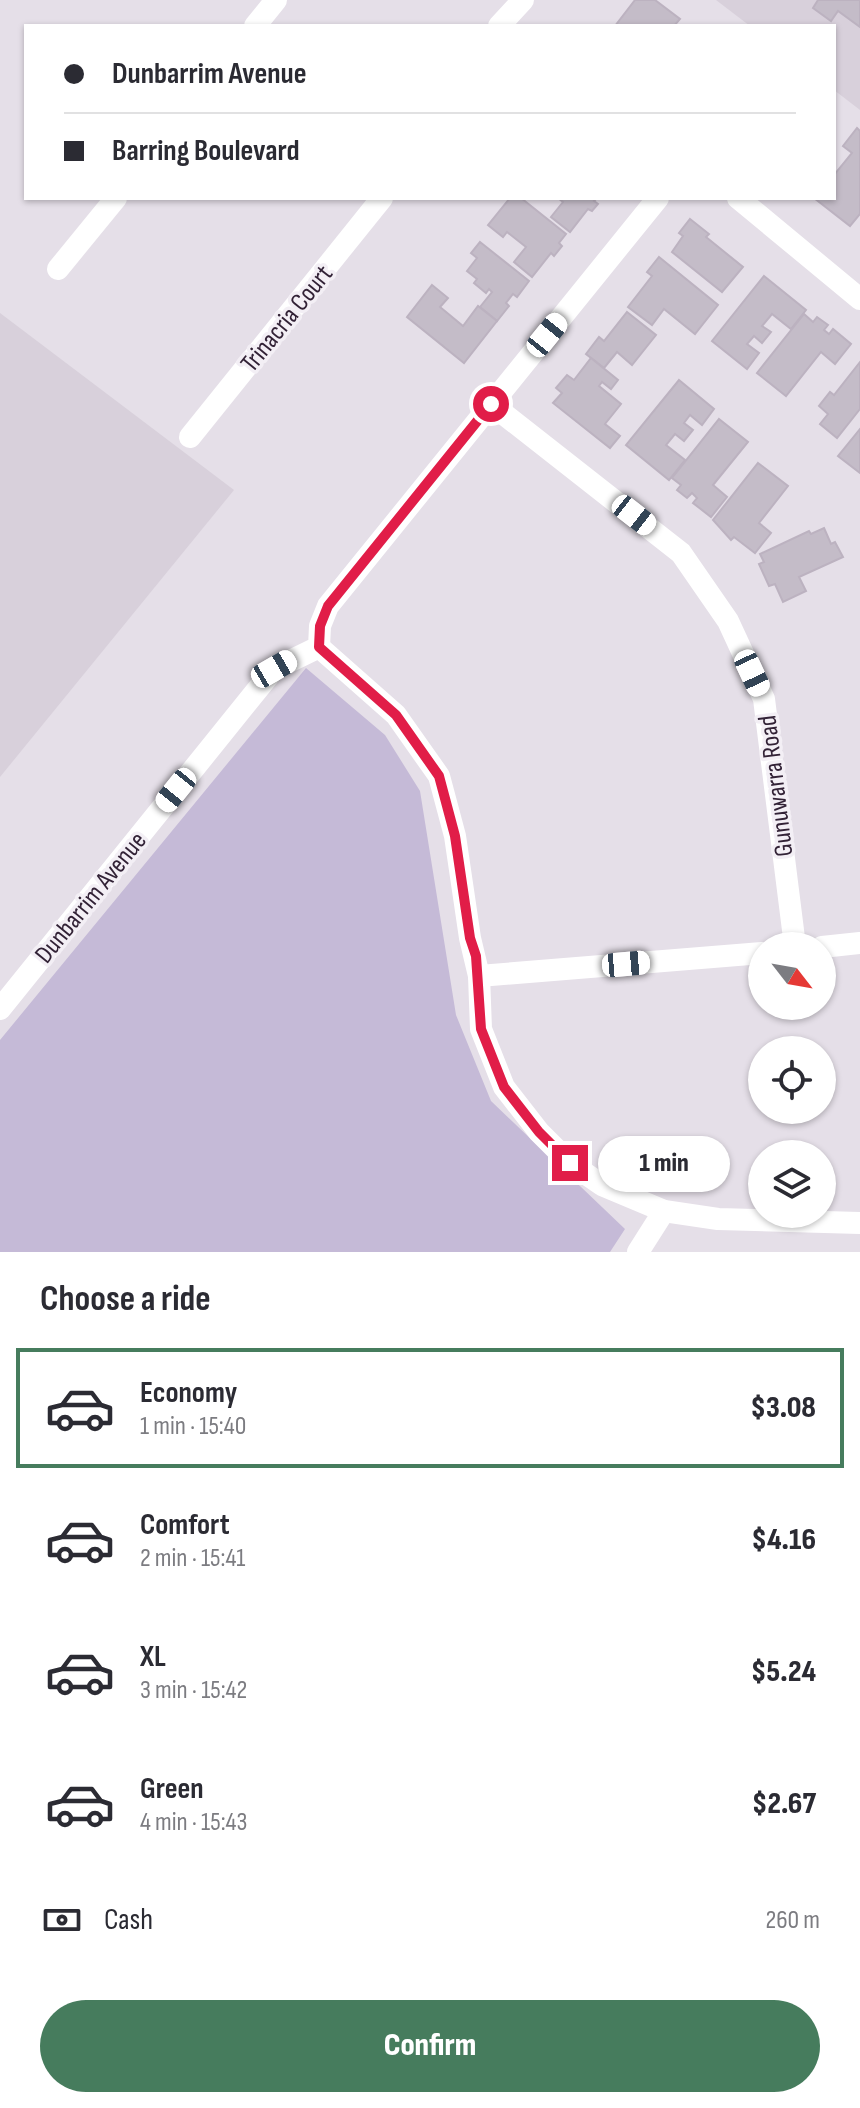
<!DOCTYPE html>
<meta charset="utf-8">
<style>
body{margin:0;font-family:"Sofia Sans Condensed",sans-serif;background:#f7f7f7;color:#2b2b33;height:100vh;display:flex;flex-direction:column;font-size:30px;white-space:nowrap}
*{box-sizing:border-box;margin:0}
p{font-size:26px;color:#7c7c81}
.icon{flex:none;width:44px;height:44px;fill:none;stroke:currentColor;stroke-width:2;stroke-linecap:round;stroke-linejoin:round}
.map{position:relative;height:1252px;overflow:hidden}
.drawer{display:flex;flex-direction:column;background:#fff;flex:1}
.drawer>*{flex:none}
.top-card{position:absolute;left:24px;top:24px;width:812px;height:176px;border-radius:0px;box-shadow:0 2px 6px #0004;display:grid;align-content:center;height:176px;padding:0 40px;background:#fff}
.needle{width:52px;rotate:121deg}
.fabs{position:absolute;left:748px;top:932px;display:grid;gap:16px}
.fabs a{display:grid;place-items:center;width:88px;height:88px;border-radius:50%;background:#fff;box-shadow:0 2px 6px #0004;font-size:40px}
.end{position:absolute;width:36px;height:36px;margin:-18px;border:10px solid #e11d48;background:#fff;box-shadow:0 0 0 4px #fff}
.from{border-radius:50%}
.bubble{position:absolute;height:56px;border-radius:28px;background:#fff;box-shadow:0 2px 6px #0004;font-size:26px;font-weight:800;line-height:56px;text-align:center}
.car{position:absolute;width:24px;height:48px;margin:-24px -12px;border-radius:10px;box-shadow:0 0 6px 2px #0007;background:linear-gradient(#fff 24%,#345 0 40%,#fff 0 76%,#345 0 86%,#fff 0)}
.top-card b{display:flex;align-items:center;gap:28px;height:76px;font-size:30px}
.top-card b+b{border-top:2px solid #e1e1e2}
.top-card i{width:20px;height:20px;background:#2b2b33}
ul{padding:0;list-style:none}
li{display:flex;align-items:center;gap:24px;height:120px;margin:0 16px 12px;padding:0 24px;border:4px solid transparent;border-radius:0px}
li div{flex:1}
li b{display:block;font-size:30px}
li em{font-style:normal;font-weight:800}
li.selected{border-color:#467c5d}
li>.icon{width:72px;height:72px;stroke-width:1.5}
h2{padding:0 40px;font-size:36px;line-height:96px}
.pay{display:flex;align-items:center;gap:20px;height:88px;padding:0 40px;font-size:30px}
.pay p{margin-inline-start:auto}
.cta{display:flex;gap:16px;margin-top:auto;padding:16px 40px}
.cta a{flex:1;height:92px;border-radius:48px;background:#467c5d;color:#fff;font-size:32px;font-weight:800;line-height:92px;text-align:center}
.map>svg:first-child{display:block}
.built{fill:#d8d0db}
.green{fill:#c5bad7}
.building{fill:#c4bcc8;stroke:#bcb2c0;stroke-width:2}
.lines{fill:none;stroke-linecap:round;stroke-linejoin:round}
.minor{stroke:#fff;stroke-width:22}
.route{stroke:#e11d48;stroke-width:10}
.labels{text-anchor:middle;stroke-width:7;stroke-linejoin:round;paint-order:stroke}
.street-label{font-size:26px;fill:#322236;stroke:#f3eff5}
</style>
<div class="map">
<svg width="860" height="1252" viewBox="0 0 860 1252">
<rect width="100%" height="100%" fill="#e5dfe8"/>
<!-- built -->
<g class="built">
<path d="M716,0H860V110L834,90V26H750Z"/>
<path d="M0,313L234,490L0,777Z"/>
</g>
<!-- green -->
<path class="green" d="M306,668L385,735L420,791L456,1015L491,1101L625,1229L610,1252H0V1040Z"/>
<!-- building -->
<g class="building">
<path d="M635,0H655L680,19L674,26H615Z"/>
<path d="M818,0H860V27L838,11L831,21L813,8Z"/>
<path d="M857,128L860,131V214L850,226L814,198H834V175L852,153L843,146Z"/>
<path d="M510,198H521L566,234L559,243L562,246L554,256L551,253L532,277L514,262L526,247L507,232L503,237L488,225Z"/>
<path d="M558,198H597L594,201L598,204L592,211L588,209L570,232L551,217L563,202Z"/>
<path d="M690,219L709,234L706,237L743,267L722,292L672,252L683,236L679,233Z"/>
<path d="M480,242L529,281L517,297L513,294L506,303L509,306L497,321L480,307L492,292L489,289L486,293L474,283L477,279L467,271L477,258L471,253Z"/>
<path d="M659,257L718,305L695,334L664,309L652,325L628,307L652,276L647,272Z"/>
<path d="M764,276L806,310L791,329L772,314L762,326L771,332L762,343L754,336L747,344L759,353L747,369L712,341Z"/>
<path d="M432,285L448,298L440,307L463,326L478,306L497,321L464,363L407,317Z"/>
<path d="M627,312L656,335L632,365L617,352L604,368L586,354L599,337L604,341Z"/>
<path d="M804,314L813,322L817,317L828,325L824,330L829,334L833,329L851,344L835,364L821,352L786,396L757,373Z"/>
<path d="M591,358L618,380L611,389L602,382L599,386L621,404L605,424L620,436L610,448L553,403L562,393L556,388L567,375L574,380Z"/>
<path d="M860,362V409L837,438L820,424L828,414L819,406L830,392L834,395Z"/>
<path d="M679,380L714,409L702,425L690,415L684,423L693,430L684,441L675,434L666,445L685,460L669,480L626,445Z"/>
<path d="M719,419L748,442L713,485L727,497L711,517L693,503L697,498L692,493L687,498L677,490L681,485L672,478Z"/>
<path d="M860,429V473L838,456Z"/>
<path d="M758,463L788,486L759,523L771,533L755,553L734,537L731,540L713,520Z"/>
<path d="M824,528L831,544L835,542L843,557L799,577L806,591L783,602L775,584L769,586L759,564L764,562L760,554L809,531L811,534Z"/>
</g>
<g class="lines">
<!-- minor -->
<g class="minor">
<path d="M255,26L276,0"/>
<path d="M499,26L523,0"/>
<path d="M738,198L860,299"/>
<path d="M58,269L116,198"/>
<path d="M491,404L681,553L728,621L764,699L795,946"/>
<path d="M190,437L382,198"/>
<path d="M319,647L396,715L439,776L455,836L470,938L479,976L481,1029L504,1087L539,1132L570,1163L602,1185L664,1211L718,1219L860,1223"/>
<path d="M822,947L860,943"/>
<path d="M479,976L762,953"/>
<path d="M0,1009L274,669L319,647L320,626L328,606L658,198"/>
<path d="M638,1252L664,1211"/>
</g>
</g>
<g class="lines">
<!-- route -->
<path class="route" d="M491,404L328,606L320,626L319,647L396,715L439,776L455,836L470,938L476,956L481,1029L504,1087L539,1132L570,1163"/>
</g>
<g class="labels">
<!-- street labels -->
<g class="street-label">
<text transform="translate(286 318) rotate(-51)" y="9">Trinacria Court</text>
<text transform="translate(775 786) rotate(-97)" y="9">Gunuwarra Road</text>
<text transform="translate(90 897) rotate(-51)" y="9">Dunbarrim Avenue</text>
</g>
</g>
</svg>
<div class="fabs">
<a><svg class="needle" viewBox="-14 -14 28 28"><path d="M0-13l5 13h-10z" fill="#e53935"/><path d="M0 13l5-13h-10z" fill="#7c7c81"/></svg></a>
<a><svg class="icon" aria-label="locate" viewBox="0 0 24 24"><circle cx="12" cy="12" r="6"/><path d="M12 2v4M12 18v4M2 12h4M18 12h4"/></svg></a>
<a><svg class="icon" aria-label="layers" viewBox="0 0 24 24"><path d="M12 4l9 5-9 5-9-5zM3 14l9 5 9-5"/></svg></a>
</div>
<i class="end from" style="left:491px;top:404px"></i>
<i class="end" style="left:570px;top:1163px"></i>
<div class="bubble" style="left:598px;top:1136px;width:132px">1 min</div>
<i class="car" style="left:547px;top:335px;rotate:39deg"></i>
<i class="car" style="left:634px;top:515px;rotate:128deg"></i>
<i class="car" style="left:274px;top:669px;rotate:60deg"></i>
<i class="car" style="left:752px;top:673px;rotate:155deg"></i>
<i class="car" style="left:176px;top:790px;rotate:219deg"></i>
<i class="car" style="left:626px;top:964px;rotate:85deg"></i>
<div class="top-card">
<b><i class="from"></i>Dunbarrim Avenue</b>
<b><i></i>Barring Boulevard</b>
</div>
</div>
<section class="drawer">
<h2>Choose a ride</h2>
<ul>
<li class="selected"><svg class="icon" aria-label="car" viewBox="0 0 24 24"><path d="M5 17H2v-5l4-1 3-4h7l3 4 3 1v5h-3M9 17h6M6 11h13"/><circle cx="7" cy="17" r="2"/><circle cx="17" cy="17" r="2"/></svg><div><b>Economy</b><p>1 min · 15:40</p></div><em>$3.08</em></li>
<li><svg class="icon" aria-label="car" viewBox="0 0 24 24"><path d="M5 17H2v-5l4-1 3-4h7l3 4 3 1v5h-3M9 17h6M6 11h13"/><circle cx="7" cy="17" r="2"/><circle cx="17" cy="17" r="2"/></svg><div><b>Comfort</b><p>2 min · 15:41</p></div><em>$4.16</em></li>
<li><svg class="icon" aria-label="car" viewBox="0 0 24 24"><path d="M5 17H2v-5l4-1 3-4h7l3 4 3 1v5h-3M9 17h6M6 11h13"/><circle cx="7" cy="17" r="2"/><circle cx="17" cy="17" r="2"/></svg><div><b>XL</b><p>3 min · 15:42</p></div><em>$5.24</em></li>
<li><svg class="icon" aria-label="car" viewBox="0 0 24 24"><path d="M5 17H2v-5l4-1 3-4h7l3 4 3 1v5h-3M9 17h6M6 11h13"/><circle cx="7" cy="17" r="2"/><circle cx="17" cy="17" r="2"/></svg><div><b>Green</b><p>4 min · 15:43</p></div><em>$2.67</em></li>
</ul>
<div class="pay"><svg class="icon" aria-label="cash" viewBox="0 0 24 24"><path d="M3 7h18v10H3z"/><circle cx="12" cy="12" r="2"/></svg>Cash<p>260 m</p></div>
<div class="cta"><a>Confirm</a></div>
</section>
